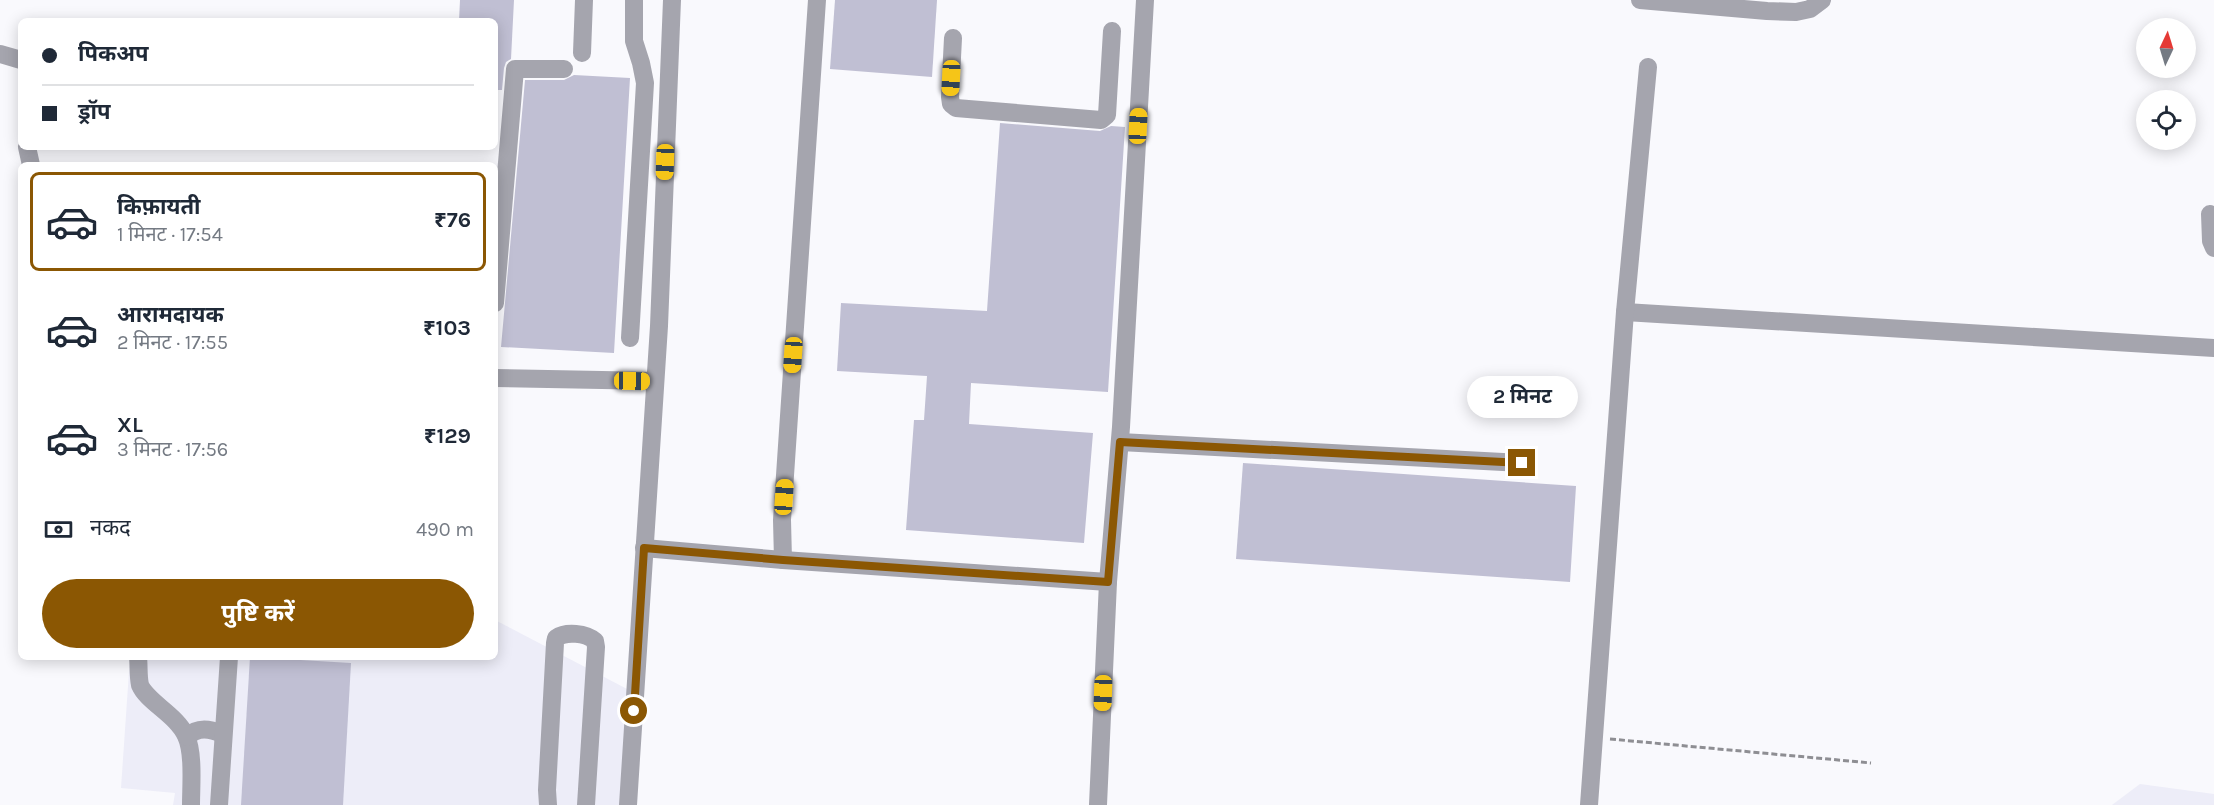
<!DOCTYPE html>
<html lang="hi">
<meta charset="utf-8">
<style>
body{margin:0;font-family:Karla,"Noto Sans Devanagari",sans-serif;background:#f6f6f7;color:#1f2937;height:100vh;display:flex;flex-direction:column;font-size:22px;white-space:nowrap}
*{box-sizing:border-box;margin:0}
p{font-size:20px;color:#747a83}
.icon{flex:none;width:33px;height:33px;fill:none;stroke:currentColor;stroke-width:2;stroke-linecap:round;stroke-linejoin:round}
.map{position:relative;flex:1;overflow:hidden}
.details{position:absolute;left:18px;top:162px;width:480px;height:498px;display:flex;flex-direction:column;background:#fff;border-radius:9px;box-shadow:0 3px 15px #0003}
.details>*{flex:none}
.guide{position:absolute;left:18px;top:18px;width:480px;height:132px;border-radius:9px;box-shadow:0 3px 15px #0003;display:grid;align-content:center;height:132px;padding:0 24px;background:#fff}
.needle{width:39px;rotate:4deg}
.fabs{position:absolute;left:2136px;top:18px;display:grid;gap:12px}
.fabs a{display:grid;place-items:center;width:60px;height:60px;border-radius:50%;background:#fff;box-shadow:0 3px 15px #0003;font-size:30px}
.end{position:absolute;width:27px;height:27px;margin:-14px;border:8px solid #8b5703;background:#fff;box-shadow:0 0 0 3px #fff}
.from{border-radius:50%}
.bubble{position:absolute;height:42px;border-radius:21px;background:#fff;box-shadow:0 3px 15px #0003;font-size:20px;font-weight:700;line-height:42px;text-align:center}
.car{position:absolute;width:18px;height:36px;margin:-18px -9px;border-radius:8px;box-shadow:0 0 4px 2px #0007;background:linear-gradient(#f5c518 24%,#345 0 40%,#f5c518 0 76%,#345 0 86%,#f5c518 0)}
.guide b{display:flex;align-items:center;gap:21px;height:57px;font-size:22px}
.guide b+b{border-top:2px solid #e0e1e3}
.guide i{width:15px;height:15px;background:#1f2937}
ul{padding:10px 0 0;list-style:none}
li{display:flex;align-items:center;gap:18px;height:99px;margin:0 12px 9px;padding:0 12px;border:3px solid transparent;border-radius:9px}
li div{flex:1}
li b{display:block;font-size:22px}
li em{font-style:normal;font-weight:700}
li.current{border-color:#8b5703}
li>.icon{width:54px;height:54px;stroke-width:1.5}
.pay{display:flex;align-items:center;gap:15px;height:66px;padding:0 24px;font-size:22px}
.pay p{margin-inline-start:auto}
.button{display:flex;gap:12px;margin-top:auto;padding:12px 24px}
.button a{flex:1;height:69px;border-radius:36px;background:#8b5703;color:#fff;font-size:24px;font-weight:700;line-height:69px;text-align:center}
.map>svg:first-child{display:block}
.built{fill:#ededf8}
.building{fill:#c0bfd3}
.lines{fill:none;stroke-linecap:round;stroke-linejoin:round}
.path{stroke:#8e8e93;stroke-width:3;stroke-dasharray:6 3;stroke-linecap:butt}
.minor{stroke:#a5a5ae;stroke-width:18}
.route{stroke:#8b5703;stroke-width:8}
</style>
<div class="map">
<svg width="2214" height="805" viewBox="0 0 2214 805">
<rect width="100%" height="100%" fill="#f9f9fd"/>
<!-- built -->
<g class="built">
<path d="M495,620L629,690L620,805H173L175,793L121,788L130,657H495Z"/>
<path d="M2140,784L2214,794V805H2112Z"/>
</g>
<!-- building -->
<g class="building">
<path d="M460,0H514L511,59L506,62L504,68L502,90H495V21H459Z"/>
<path d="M835,0H937L932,77L830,69Z"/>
<path d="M574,75L630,78L614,353L501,347L525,80H564Z"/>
<path d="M1000,123L1100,131L1111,126L1125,127L1108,392L971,383L969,424L1093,433L1084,543L906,530L914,420H924L927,376L837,371L841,303L987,311Z"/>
<path d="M1243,463L1576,486L1570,582L1236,559Z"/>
<path d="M250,657L351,663L343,805H241Z"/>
</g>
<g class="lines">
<!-- path -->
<path class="path" d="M1610,739L1871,763"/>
<!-- minor -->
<g class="minor">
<path d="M1640,0L1767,11L1796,12L1810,9L1822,0"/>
<path d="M953,38L950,97L951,104L956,108L1101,120L1107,115L1112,31"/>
<path d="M582,53L584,0"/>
<path d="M0,54L21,60"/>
<path d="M27,147L31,165"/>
<path d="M2210,214L2211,241L2214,248"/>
<path d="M495,303L515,69H564"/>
<path d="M1625,312L2214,348"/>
<path d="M630,338L645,83L641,63L634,41V0"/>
<path d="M495,378L655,381"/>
<path d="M1120,442L1522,463"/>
<path d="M644,548L783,560L1108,582"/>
<path d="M783,560L782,520L817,0"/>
<path d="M138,657C139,666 138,676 140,685C147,702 177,715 186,736C194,753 191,786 191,805"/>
<path d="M187,737C198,726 210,729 223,734"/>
<path d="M219,805L229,657"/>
<path d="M548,805L547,790L555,643L556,638C566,631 586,633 595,641L596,647L586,805"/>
<path d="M628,805L659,326L672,0"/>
<path d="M1098,805L1108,582L1121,427L1145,0"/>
<path d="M1589,805L1625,312L1648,67"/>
</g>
</g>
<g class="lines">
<!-- route -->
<path class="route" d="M634,711L644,548L783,560L1108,582L1120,442L1522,463"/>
</g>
</svg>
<div class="fabs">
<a><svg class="needle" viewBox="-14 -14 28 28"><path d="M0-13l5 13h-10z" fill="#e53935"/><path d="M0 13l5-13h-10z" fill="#747a83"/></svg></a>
<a><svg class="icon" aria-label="locate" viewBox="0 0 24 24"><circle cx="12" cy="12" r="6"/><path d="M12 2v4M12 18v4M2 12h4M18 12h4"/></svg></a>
</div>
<i class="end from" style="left:634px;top:711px"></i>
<i class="end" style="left:1522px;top:463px"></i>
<div class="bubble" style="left:1467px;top:376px;width:111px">2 मिनट</div>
<i class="car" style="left:951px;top:78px;rotate:183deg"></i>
<i class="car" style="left:1138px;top:126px;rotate:3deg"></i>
<i class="car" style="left:665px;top:162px;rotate:182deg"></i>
<i class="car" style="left:793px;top:355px;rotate:184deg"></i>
<i class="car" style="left:632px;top:381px;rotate:91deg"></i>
<i class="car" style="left:784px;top:497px;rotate:4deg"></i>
<i class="car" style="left:1103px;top:693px;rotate:182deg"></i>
<div class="guide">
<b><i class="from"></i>पिकअप</b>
<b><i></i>ड्रॉप</b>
</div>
<section class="details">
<ul>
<li class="current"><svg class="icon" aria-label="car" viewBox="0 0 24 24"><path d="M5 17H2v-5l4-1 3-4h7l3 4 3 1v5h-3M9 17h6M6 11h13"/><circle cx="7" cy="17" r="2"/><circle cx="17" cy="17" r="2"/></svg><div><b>किफ़ायती</b><p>1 मिनट · 17:54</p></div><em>₹76</em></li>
<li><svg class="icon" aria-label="car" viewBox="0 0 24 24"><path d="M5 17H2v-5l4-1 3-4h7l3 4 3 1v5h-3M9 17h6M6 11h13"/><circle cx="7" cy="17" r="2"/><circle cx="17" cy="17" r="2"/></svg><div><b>आरामदायक</b><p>2 मिनट · 17:55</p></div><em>₹103</em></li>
<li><svg class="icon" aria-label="car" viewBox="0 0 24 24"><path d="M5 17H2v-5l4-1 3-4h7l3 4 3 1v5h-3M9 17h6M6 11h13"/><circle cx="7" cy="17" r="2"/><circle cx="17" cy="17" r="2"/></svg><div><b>XL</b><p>3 मिनट · 17:56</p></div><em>₹129</em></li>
</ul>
<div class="pay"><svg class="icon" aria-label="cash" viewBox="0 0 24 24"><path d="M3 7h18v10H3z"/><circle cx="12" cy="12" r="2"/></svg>नकद<p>490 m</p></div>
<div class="button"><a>पुष्टि करें</a></div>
</section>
</div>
